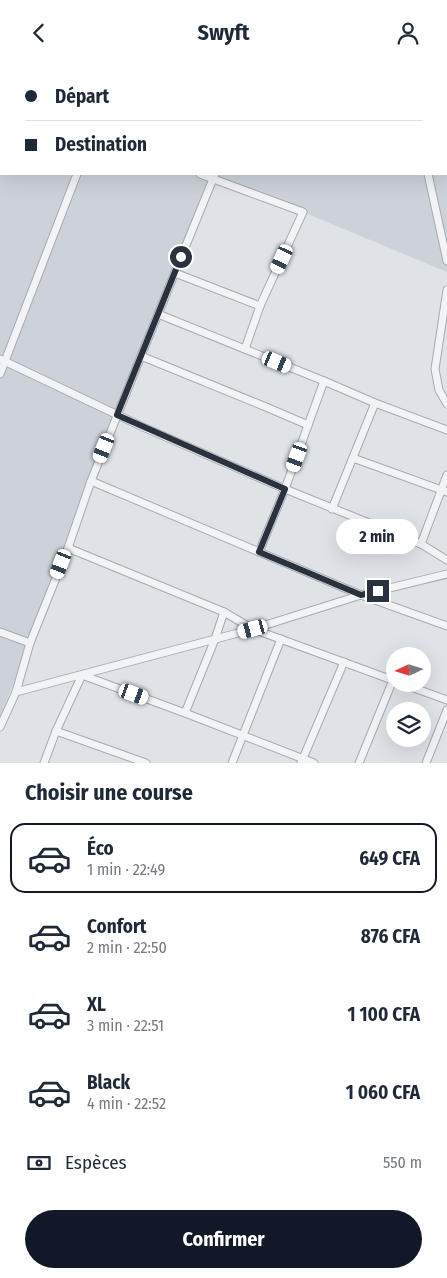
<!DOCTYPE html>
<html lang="fr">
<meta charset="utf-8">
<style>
body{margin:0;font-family:"Fira Sans Condensed",sans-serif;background:#f6f6f7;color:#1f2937;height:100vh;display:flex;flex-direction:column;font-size:19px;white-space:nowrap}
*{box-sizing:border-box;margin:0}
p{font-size:16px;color:#747a83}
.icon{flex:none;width:28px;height:28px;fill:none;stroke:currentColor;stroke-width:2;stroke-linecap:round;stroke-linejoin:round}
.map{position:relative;height:698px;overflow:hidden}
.panel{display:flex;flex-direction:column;background:#fff;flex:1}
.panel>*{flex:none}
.hud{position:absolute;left:0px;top:0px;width:448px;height:110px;box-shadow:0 5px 20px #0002;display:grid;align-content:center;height:110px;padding:0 25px;background:#fff}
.needle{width:32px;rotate:266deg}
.buttons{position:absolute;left:386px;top:582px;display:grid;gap:10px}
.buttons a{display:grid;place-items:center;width:45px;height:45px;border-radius:50%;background:#fff;box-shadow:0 5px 20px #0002;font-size:25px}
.end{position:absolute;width:22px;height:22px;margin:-11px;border:6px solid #29323e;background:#fff;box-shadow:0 0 0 2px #fff}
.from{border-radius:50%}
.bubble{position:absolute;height:35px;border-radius:18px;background:#fff;box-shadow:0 5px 20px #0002;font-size:16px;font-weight:700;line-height:35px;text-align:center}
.car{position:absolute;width:15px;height:30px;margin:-15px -8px;border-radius:6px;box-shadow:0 0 4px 1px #0007;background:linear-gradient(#fff 24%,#345 0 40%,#fff 0 76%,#345 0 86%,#fff 0)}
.hud b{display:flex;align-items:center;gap:18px;height:48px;font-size:19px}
.hud b+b{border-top:1px solid #e0e1e3}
.hud i{width:12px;height:12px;background:#1f2937}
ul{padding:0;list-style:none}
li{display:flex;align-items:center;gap:15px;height:70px;margin:0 10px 8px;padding:0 15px;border:2px solid transparent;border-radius:15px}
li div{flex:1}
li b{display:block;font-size:19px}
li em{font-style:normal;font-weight:700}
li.selected{border-color:#111827}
li>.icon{width:45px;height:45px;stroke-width:1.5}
h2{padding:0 25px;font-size:22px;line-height:60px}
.pay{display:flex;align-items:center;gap:12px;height:55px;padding:0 25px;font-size:19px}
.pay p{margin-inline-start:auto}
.button{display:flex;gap:10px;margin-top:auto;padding:10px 25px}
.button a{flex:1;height:58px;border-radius:30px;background:#111827;color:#fff;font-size:20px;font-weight:700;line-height:58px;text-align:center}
header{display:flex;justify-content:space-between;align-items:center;height:65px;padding:0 25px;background:#fff;font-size:22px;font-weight:700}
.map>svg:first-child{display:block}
.built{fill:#cdd2d9;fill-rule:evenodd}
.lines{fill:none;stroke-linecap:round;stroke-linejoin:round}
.street-casing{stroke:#a5aab1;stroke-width:9}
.street{stroke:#f1f3f6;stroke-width:7}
.route{stroke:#29323e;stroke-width:6}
</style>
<header><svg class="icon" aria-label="back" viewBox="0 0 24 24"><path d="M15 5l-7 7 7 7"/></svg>Swyft<svg class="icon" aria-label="person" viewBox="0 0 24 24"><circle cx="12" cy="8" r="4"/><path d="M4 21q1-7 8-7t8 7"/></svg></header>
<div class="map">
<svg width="447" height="698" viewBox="0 0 447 698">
<rect width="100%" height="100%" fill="#dfe3e7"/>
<!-- built -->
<path class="built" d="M0,0H447V207L303,147L214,114L0,652ZM1,1H446V109H1Z"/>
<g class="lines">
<!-- street casing -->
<g class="street-casing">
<g id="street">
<path d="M119,1L120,0"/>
<path d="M255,1L256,0"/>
<path d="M415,1L416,0"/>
<path d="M0,28L1,29"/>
<path d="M200,109L303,147L260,241L245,284"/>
<path d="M428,109L447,196"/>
<path d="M175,208L260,241"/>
<path d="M447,225L435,304L439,325L447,339"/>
<path d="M158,249L324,316L375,338L447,365"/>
<path d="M141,291L266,342L308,360"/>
<path d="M0,294L143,362L285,424L421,479L447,495"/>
<path d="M0,309L77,109"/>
<path d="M353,393L447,427"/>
<path d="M91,416L361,530L447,561"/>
<path d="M332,444L375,338"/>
<path d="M421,479L447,410"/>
<path d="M68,483L224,547L253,564L395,616"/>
<path d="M259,487L285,424L324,316"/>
<path d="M0,567L30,578"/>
<path d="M403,619L447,635"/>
<path d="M16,627L253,564L361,530L447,509"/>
<path d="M185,648L215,574L224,547"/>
<path d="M0,662L16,627L30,578L68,483L91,416L141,291L215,109"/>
<path d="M56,666L146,698"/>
<path d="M44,698L56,666L82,610L185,648L314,698"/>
<path d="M232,698L281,574"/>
<path d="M301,698L344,597"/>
<path d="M359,698L393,615"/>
<path d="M426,698L447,645"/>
</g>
</g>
<!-- street -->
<use href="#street" class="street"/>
</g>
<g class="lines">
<!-- route -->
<path class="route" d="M181,192L117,350L285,424L259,487L361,530L378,526"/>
</g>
</svg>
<div class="buttons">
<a><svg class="needle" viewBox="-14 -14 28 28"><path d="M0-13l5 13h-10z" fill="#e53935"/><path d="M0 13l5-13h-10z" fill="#747a83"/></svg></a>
<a><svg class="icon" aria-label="layers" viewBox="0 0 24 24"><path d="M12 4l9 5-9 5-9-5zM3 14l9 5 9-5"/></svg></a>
</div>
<i class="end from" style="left:181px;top:192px"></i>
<i class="end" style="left:378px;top:526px"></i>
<div class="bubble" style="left:336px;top:454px;width:82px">2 min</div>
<i class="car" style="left:282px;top:194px;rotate:205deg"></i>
<i class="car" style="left:277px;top:297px;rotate:112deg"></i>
<i class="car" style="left:104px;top:383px;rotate:202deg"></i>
<i class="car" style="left:297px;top:392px;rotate:200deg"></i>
<i class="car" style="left:61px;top:499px;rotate:201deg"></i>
<i class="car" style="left:253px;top:564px;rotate:255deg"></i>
<i class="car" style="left:134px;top:629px;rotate:110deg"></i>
<div class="hud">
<b><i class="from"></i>Départ</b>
<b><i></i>Destination</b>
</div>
</div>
<section class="panel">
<h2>Choisir une course</h2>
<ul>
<li class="selected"><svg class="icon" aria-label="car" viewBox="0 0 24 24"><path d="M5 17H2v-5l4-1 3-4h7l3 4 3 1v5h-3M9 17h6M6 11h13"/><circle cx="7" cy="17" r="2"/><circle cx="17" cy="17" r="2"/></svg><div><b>Éco</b><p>1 min · 22:49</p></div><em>649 CFA</em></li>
<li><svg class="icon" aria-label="car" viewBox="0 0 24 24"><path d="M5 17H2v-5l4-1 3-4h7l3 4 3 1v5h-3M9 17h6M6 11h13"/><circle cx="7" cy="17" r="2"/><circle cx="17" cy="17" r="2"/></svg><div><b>Confort</b><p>2 min · 22:50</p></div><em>876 CFA</em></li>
<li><svg class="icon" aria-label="car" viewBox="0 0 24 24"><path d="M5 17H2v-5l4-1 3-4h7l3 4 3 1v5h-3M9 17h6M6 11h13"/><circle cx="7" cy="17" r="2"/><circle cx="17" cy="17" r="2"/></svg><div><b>XL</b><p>3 min · 22:51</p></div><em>1 100 CFA</em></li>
<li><svg class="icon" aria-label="car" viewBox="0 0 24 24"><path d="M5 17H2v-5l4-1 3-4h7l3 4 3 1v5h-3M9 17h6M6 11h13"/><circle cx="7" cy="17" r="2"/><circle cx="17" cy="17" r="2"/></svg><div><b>Black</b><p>4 min · 22:52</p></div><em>1 060 CFA</em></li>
</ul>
<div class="pay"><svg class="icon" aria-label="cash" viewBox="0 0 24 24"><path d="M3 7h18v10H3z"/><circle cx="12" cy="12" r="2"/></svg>Espèces<p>550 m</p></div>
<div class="button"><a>Confirmer</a></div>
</section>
